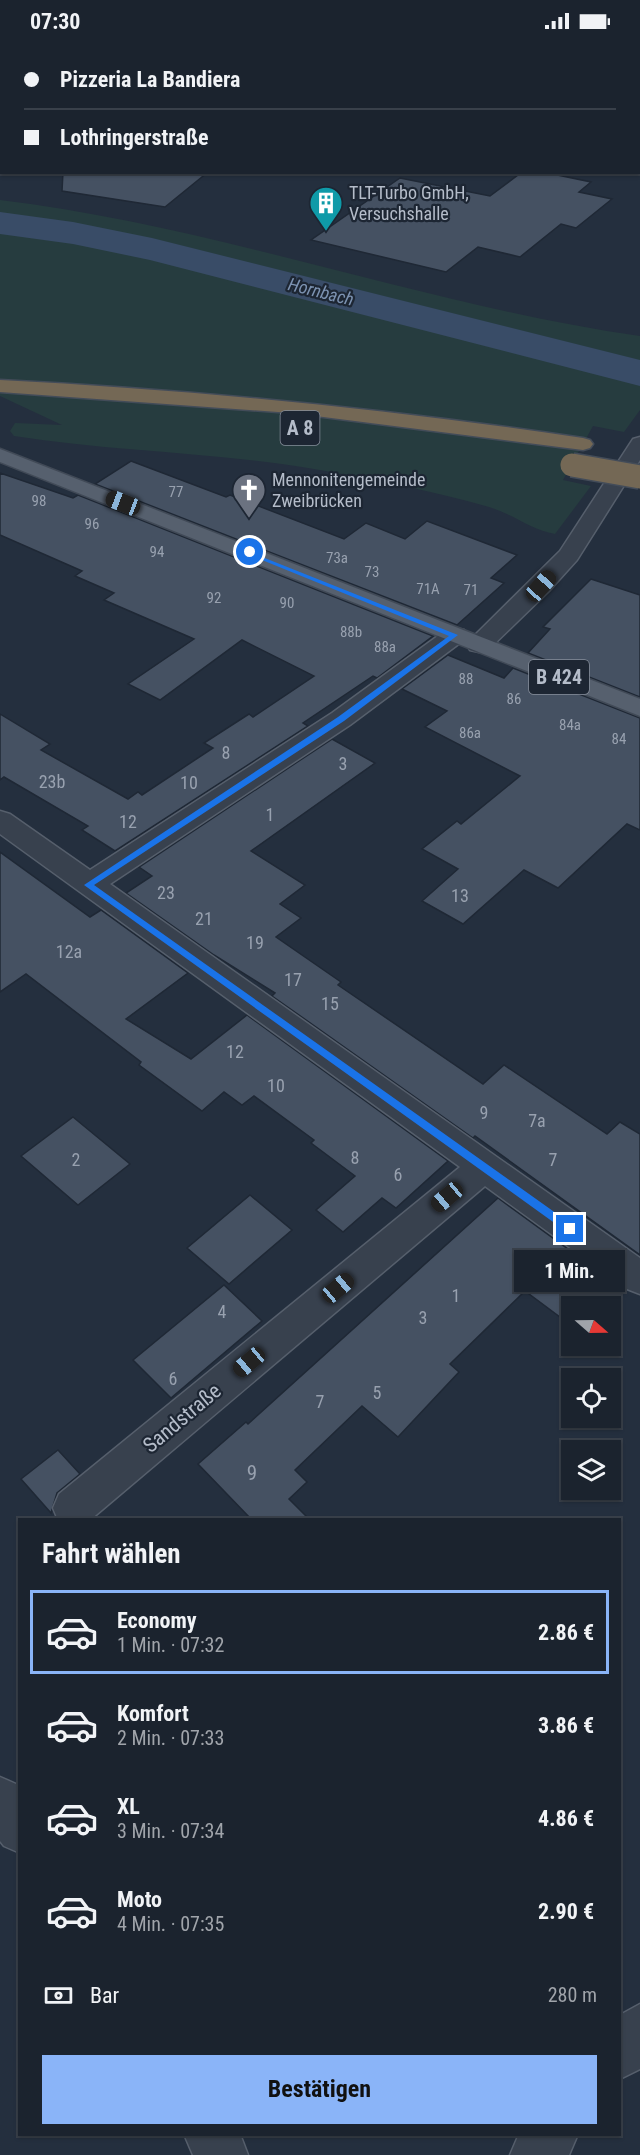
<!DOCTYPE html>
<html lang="de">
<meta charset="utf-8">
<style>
body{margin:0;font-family:"Roboto Condensed",sans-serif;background:#242b36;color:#f1f3f6;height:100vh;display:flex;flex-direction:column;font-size:22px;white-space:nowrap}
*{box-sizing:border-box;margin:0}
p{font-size:20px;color:#a0a4aa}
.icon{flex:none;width:33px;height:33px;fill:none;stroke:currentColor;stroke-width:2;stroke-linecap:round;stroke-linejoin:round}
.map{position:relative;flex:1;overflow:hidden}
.side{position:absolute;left:18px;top:1476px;width:603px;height:618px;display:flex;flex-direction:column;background:#1b232e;border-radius:0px;box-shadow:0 2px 4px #0004,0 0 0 2px #39404a}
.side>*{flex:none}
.hud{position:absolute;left:0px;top:0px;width:640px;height:132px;box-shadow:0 2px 4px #0004,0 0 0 2px #39404a;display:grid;align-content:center;height:132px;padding:0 24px;background:#1b232e}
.needle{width:39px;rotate:110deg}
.tools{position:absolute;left:561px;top:1254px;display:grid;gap:12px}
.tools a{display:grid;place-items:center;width:60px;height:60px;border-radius:0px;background:#1b232e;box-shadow:0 2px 4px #0004,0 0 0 2px #39404a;font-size:30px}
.end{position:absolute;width:27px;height:27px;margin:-14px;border:8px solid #1a73e8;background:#fff;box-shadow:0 0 0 3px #fff}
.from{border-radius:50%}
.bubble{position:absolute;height:42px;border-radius:0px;background:#1b232e;box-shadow:0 2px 4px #0004,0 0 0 2px #39404a;font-size:20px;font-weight:700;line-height:42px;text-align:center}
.car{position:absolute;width:18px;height:36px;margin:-18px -9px;border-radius:8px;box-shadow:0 0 4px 2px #0007;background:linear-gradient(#222 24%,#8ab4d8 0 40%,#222 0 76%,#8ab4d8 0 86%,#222 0)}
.hud b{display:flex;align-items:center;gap:21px;height:57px;font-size:22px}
.hud b+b{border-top:2px solid #39404a}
.hud i{width:15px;height:15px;background:#f1f3f6}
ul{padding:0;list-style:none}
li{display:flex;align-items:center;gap:18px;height:84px;margin:0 12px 9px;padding:0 12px;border:3px solid transparent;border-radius:0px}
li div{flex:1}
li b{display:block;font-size:22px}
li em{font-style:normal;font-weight:700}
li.on{border-color:#8ab4f8}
li>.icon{width:54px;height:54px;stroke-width:1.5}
h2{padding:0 24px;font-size:27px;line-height:72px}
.pay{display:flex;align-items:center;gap:15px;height:66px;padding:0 24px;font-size:22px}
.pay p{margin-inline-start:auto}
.button{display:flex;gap:12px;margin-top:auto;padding:12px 24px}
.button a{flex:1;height:69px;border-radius:0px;background:#8ab4f8;color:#111;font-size:24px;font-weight:700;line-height:69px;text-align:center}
.status{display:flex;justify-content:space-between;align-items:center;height:42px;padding:0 30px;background:#1b232e;direction:ltr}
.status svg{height:16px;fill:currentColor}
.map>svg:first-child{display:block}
.green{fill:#263c3f}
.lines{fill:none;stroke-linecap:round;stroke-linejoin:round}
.river{fill:#394c67;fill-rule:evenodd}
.building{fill:#455162;stroke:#1f2835;stroke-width:1.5}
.minor-casing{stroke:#565f6c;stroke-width:3}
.primary-casing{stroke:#414a57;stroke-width:3}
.motorway-casing{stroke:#434c59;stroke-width:3}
.minor{fill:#38414e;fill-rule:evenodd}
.primary{fill:#56606e;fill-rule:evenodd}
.motorway{fill:#746855;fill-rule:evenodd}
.motorway-bridge-casing{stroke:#434c59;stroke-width:26;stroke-linecap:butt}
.motorway-bridge{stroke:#746855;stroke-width:23}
.route{fill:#1a73e8}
.labels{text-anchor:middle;stroke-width:4.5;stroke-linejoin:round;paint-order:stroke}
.far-number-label{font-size:15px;fill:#98a1af}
.far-poi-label{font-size:18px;fill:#b4bcc9;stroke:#1d2633;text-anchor:start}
.far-water-label{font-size:18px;font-style:italic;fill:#7c92b1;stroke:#1d2633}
.number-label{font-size:18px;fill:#98a1af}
.shield{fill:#1d2633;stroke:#878f9c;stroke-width:1.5}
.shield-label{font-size:20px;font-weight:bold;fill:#b4bcc9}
.street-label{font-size:21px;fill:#b4bcc9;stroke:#1d2633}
.near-number-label{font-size:21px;fill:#98a1af}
</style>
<div class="status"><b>07:30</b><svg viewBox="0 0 49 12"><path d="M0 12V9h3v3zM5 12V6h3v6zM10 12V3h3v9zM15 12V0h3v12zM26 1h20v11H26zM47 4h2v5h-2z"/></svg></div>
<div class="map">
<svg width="640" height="2113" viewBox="0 0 640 2113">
<rect width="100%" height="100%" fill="#242f3e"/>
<!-- green -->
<path class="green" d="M0,158C217,184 424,263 640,294V368L624,390L593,384L563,438L591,444L555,492C531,488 513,472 489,465C434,449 376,438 320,428C219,410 115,410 14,394L10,389L15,381L62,383L0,354Z"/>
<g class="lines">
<!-- river -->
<path class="river" d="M0,170L73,180L152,196L640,318V344L150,218L73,202L0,192Z"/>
</g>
<!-- building -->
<g class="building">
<path d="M63,130H208L165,165L62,149Z"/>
<path d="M522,130H543L591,140L579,150L612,157L576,186L561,182L520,215L478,205L446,230L311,198L400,136L490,154Z"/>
<path d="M131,419L226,455L230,453L344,497L366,481L405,497L427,479L517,513L491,536L504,541L457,583L95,442Z"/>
<path d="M0,431L73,456L78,453L433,594L377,636L373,634L303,681L308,684L115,809L82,788L88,784L4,735L0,738V672L50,702L41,708L128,757L138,750L142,753L213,706L204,701L249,672L253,675L314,634L242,598L160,658L128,642L194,597L104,558L114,551L75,534L82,529L0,493Z"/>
<path d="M591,537L640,553V655L528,611L550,587L543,585Z"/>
<path d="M448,613L504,636L513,626L640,676V788L627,782L558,846L524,828L463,882L422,859L458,827L422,807L457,779L461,782L520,734L425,685L447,669L402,647Z"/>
<path d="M332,697L375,721L251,809L305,843L280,862L301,876L276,895L341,940L338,943L483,1042L504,1023L607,1092L620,1080L640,1092V1213L475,1094L473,1096L272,954L275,951L214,913L126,851L152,834L139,825Z"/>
<path d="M0,810L90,875L101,868L188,931L126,977L191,1017L247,973L448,1119L396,1166L382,1156L343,1190L316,1168L355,1134L311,1101L314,1098L254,1054L242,1063L224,1050L202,1069L139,1023L141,1020L26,932L0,950Z"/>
<path d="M73,1075L130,1122L78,1163L21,1114Z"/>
<path d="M250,1153L292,1188L229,1242L187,1206Z"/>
<path d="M498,1156L616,1242L594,1264H572V1284L525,1249L450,1322L459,1330L398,1395L362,1364L295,1428L307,1440L289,1457L310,1478H252L198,1422L246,1380L248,1382Z"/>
<path d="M224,1243L262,1279L171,1356L133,1318Z"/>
<path d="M58,1408L80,1432L57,1451L51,1471L21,1437Z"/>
</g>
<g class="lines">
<!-- minor casing -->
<g class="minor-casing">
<g id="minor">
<path d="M640,395V418L577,518L549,549L488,608L479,610L470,608L467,603L470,598L560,509L633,397Z"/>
<path d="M455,586L464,588L467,593L464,598L350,683L110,842L640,1216V1252L627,1247L485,1144L90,1478H58L53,1466L59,1452L460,1125L0,792V769L10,772L90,828L332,671L446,588Z"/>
<path d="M0,1735L16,1742L20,1746V1811L4,1804L0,1799Z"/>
<path d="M640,1962V2027L620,2037V1973Z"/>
<path d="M184,2092H240L248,2113H193Z"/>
<path d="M519,2092H578L569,2113H510Z"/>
</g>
</g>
<!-- primary casing -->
<g class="primary-casing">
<path id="primary" d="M0,407L640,657V674L0,420Z"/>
</g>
<!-- motorway casing -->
<g class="motorway-casing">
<path id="motorway" d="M0,338C195,348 389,367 583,396L590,398L593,402L590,406L583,408L292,371L0,350Z"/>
</g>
<!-- minor -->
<use href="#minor" class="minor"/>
<!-- primary -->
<use href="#primary" class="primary"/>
<!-- motorway -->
<use href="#motorway" class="motorway"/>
<!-- motorway-bridge casing -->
<g class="motorway-bridge-casing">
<path id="motorway-bridge" d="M572,423L640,435"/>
</g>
<!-- motorway-bridge -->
<use href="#motorway-bridge" class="motorway-bridge"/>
</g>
<!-- route -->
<path class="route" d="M247,509L458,593L344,679L94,843L574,1184V1190H567L84,843L338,675L449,594L247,512Z"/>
<!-- icons -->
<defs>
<g id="building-pin" transform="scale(1.725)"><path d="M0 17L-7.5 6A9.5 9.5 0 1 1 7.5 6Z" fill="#0f9aa8" stroke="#1d2633"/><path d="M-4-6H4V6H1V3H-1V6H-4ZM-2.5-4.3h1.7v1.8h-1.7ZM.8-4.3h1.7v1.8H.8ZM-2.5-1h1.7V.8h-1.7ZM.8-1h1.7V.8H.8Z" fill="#fff"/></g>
<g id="church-pin" transform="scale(1.725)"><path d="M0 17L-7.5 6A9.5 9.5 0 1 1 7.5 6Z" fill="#6b7280" stroke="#1d2633"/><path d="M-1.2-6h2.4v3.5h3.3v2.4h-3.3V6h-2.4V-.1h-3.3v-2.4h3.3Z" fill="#fff"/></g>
</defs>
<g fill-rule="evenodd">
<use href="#building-pin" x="326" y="161"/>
<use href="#church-pin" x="249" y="448"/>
</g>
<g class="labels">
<!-- far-number labels -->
<g class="far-number-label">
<text x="176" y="455">77</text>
<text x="39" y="464">98</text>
<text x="92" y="487">96</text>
<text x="157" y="515">94</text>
<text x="337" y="521">73a</text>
<text x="372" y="535">73</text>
<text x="428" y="552">71A</text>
<text x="471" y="553">71</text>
<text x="214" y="561">92</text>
<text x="287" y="566">90</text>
<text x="351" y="595">88b</text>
<text x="385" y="610">88a</text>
<text x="466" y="642">88</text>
<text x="514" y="662">86</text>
<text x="570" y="688">84a</text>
<text x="470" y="696">86a</text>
<text x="619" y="702">84</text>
</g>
<!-- far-poi labels -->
<g class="far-poi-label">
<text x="349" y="157">TLT-Turbo GmbH,<tspan x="349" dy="21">Versuchshalle</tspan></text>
<text x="272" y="444">Mennonitengemeinde<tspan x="272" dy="21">Zweibrücken</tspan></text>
</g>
<!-- far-water labels -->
<g class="far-water-label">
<text transform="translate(321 250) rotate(14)" y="6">Hornbach</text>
</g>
<!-- number labels -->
<g class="number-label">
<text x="226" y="717">8</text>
<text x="343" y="728">3</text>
<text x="52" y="746">23b</text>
<text x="189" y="747">10</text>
<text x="270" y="779">1</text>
<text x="128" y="786">12</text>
<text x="166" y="857">23</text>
<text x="460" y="860">13</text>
<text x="204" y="883">21</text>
<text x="255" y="907">19</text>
<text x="69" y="916">12a</text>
<text x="293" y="944">17</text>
<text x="330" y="968">15</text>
<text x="235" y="1016">12</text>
<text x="276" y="1050">10</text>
<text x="484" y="1077">9</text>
<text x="537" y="1085">7a</text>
<text x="355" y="1122">8</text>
<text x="76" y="1124">2</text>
<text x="553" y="1124">7</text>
<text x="398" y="1139">6</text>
<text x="456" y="1260">1</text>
<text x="222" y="1276">4</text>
<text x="423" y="1282">3</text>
<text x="173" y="1343">6</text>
<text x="377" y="1357">5</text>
<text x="320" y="1366">7</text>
</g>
<!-- shield labels -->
<g class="shield">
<rect x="280.5" y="369" width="39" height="34" rx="4.5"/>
<rect x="529" y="618" width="60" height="34" rx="4.5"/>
</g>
<g class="shield-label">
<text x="300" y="393">A 8</text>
<text x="559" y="642">B 424</text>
</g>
<!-- street labels -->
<g class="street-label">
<text transform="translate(182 1376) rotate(-40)" y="7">Sandstraße</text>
</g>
<!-- near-number labels -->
<g class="near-number-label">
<text x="252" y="1438">9</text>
</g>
</g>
</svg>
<div class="tools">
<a><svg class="needle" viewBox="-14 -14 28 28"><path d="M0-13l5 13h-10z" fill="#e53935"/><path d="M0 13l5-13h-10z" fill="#a0a4aa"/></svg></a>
<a><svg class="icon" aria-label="locate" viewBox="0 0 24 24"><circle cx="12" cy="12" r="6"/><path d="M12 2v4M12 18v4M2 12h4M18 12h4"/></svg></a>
<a><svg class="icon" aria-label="layers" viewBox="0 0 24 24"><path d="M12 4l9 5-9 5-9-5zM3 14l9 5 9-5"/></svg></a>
</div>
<i class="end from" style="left:250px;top:510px"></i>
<i class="end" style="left:570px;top:1187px"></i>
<div class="bubble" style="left:514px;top:1208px;width:111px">1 Min.</div>
<i class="car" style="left:123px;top:461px;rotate:291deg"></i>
<i class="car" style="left:541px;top:544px;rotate:42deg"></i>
<i class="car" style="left:447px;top:1155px;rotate:230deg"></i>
<i class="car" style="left:338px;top:1246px;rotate:50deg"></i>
<i class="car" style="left:249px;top:1320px;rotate:230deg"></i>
<div class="hud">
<b><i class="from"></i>Pizzeria La Bandiera</b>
<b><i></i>Lothringerstraße</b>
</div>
<section class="side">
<h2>Fahrt wählen</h2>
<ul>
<li class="on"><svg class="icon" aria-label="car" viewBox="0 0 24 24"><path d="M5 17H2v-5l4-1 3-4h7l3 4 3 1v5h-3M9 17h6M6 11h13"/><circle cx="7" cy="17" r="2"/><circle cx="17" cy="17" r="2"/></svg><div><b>Economy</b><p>1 Min. · 07:32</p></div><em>2.86 €</em></li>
<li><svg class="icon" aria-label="car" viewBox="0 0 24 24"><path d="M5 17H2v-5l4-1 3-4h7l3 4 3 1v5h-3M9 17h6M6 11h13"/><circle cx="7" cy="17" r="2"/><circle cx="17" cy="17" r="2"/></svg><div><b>Komfort</b><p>2 Min. · 07:33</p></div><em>3.86 €</em></li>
<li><svg class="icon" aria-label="car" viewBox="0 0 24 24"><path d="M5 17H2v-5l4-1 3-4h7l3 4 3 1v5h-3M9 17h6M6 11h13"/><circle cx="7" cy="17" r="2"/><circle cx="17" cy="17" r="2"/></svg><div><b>XL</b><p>3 Min. · 07:34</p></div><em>4.86 €</em></li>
<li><svg class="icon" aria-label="car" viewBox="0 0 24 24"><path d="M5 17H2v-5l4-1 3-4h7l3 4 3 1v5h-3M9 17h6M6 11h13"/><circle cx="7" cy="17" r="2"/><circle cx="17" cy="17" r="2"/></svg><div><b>Moto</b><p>4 Min. · 07:35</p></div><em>2.90 €</em></li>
</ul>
<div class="pay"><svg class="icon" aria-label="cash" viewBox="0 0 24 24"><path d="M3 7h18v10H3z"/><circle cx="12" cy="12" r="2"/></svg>Bar<p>280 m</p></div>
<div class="button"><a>Bestätigen</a></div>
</section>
</div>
